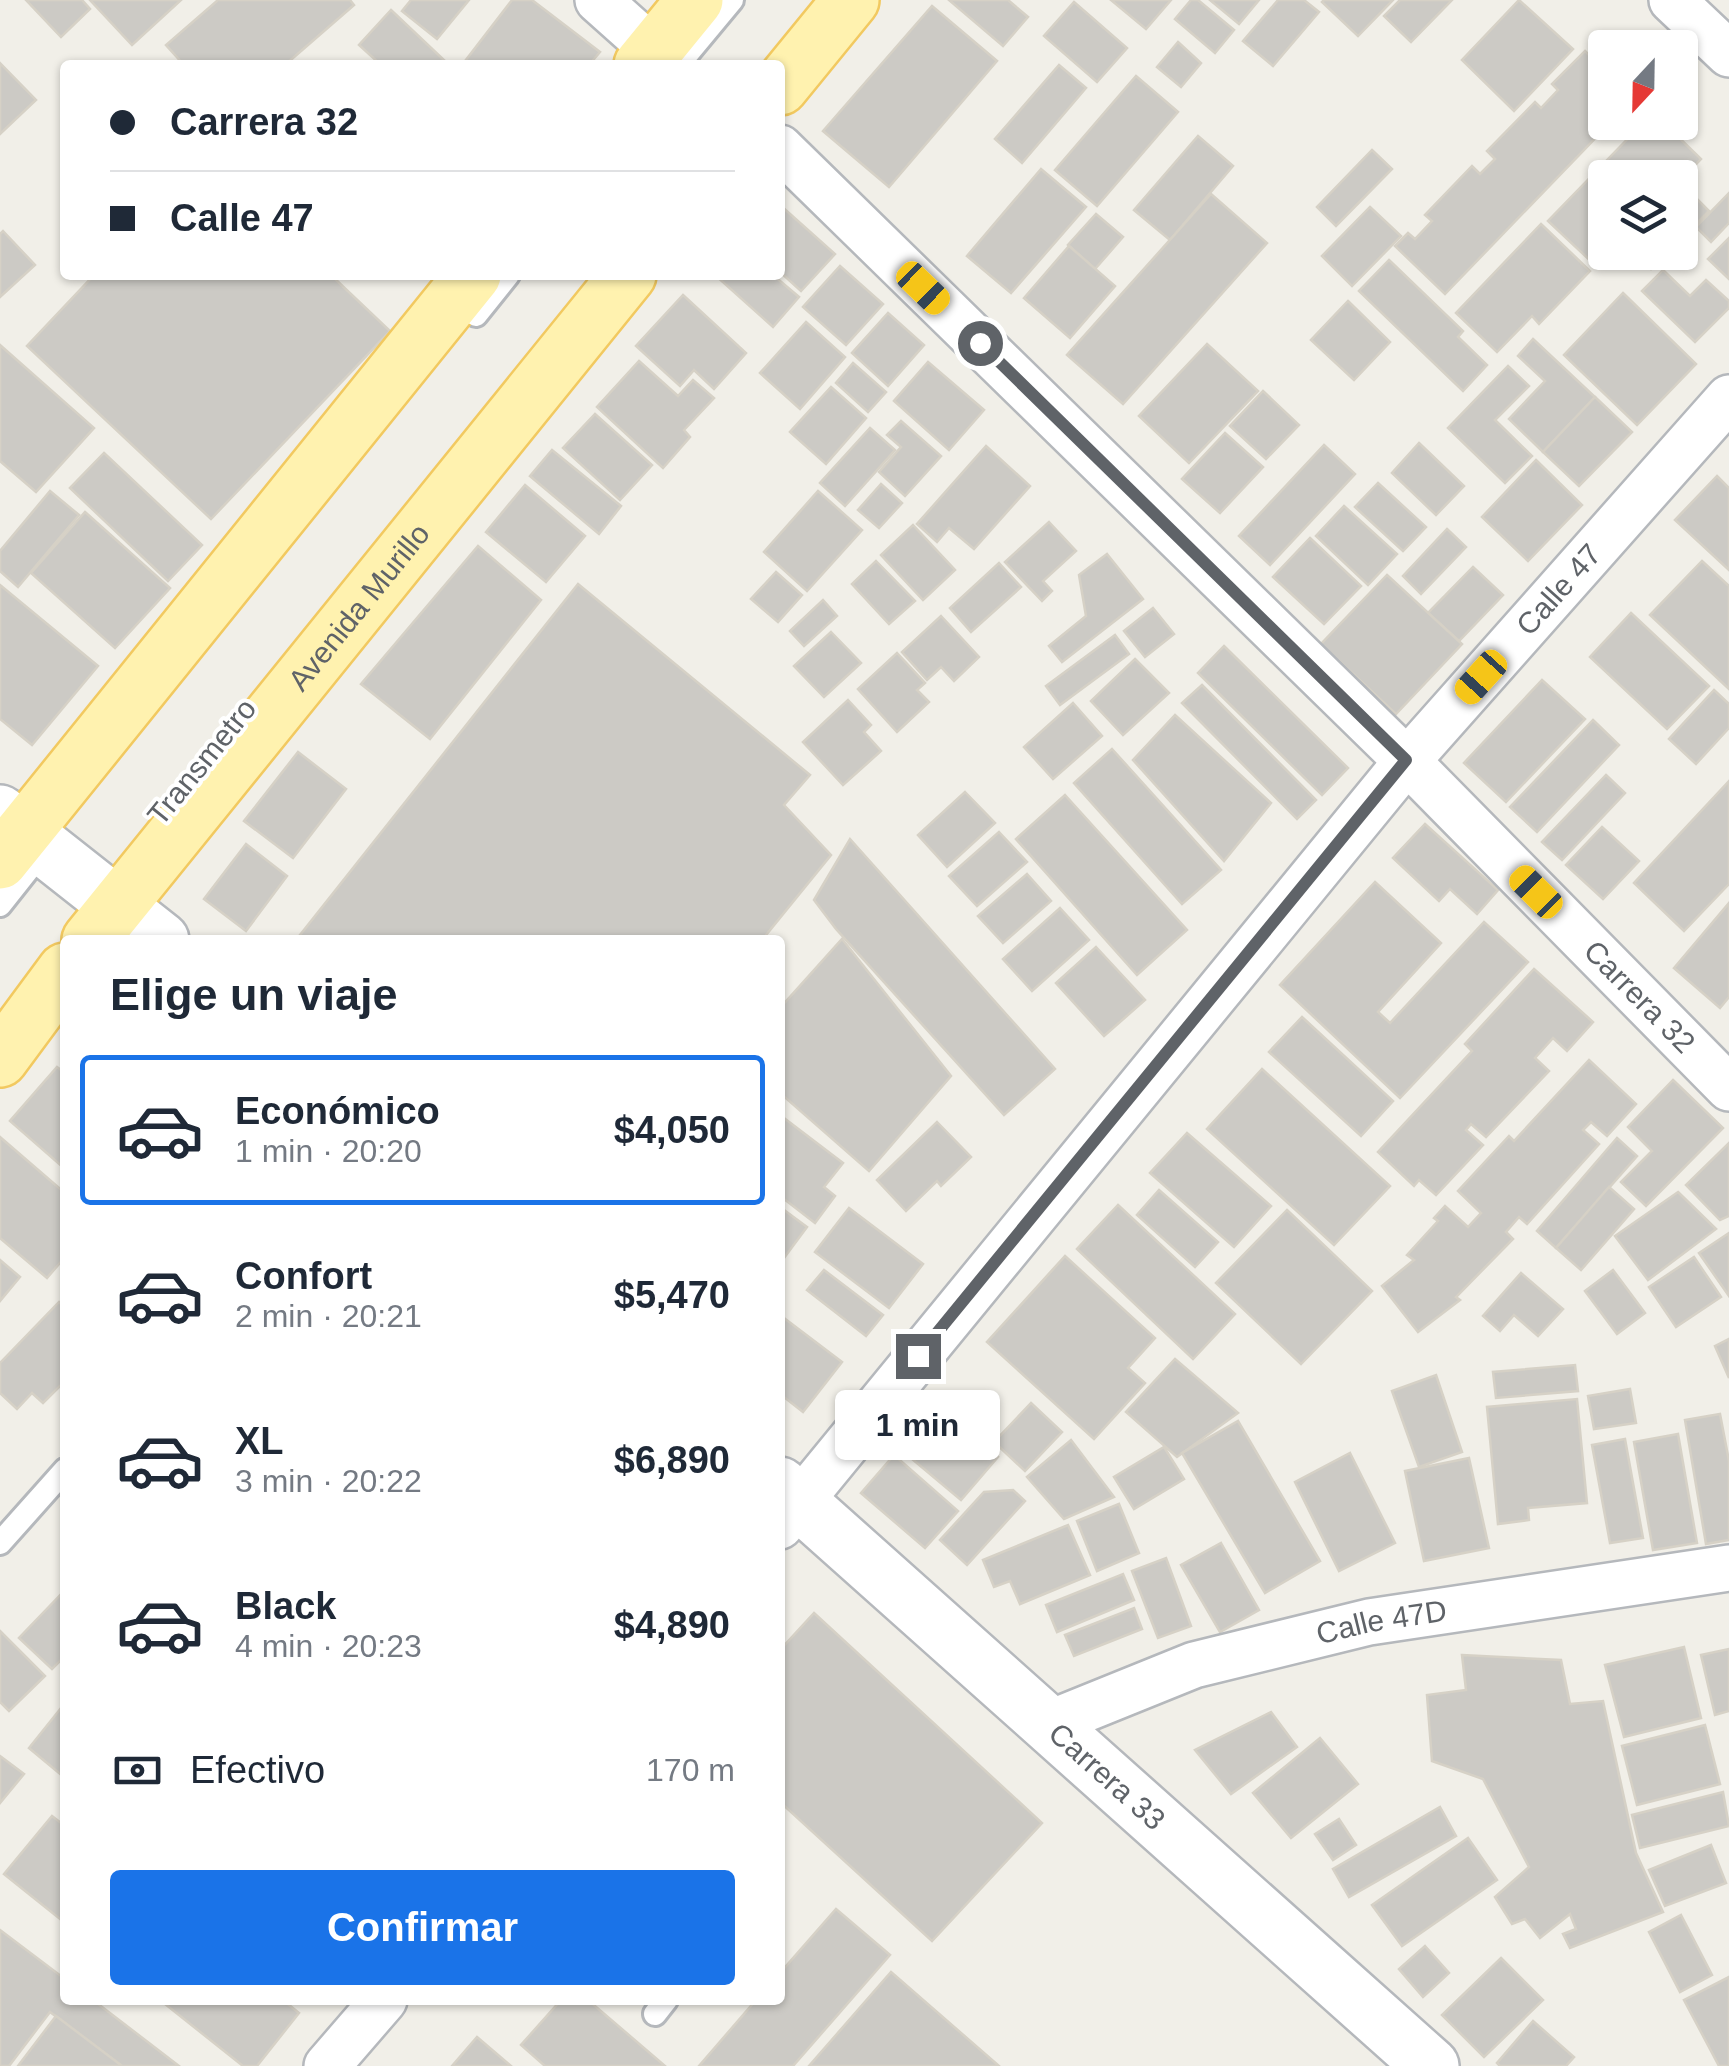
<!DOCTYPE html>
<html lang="es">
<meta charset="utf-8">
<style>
body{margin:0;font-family:Arial,sans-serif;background:#f6f6f7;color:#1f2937;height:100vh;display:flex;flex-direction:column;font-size:38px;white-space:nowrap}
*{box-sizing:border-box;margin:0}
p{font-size:32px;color:#747a83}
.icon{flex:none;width:55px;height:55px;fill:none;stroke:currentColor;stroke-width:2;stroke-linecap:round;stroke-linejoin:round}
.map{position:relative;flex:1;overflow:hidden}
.panel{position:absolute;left:60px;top:935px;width:725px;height:1070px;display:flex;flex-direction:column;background:#fff;border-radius:10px;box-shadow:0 2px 8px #0004}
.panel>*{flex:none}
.top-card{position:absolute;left:60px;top:60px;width:725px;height:220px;border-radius:10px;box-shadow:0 2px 8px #0004;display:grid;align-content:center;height:220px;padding:0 50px;background:#fff}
.needle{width:65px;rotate:202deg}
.buttons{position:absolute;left:1588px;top:30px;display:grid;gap:20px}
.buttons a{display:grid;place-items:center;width:110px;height:110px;border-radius:10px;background:#fff;box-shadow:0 2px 8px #0004;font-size:50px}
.end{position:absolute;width:45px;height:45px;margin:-22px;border:12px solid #5f6368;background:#fff;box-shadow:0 0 0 5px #fff}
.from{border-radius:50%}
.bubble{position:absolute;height:70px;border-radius:10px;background:#fff;box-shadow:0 2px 8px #0004;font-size:32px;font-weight:600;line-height:70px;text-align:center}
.car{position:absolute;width:30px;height:60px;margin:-30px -15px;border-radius:12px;box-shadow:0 0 8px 2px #0007;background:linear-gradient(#f5c518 24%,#345 0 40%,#f5c518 0 76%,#345 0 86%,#f5c518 0)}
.top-card b{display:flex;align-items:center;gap:35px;height:95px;font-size:38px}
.top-card b+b{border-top:2px solid #e0e1e3}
.top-card i{width:25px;height:25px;background:#1f2937}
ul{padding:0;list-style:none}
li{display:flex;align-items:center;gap:30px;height:150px;margin:0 20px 15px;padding:0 30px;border:5px solid transparent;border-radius:10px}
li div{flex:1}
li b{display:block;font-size:38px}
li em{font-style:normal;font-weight:600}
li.current{border-color:#1a73e8}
li>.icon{width:90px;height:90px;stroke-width:1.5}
h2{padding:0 50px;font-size:45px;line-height:120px}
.pay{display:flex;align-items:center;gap:25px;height:110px;padding:0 50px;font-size:38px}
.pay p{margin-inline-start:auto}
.button{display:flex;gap:20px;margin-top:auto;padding:20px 50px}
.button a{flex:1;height:115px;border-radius:10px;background:#1a73e8;color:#fff;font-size:40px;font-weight:600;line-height:115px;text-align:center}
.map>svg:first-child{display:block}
.building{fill:#cccac5;stroke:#d6d1c6;stroke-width:2.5}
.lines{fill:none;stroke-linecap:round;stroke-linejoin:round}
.service-casing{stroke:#b5b8bc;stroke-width:28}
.minor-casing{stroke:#b5b8bc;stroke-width:50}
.tertiary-casing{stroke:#b5b8bc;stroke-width:60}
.primary-casing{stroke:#f2c960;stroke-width:60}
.service{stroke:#fff;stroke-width:22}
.minor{stroke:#fff;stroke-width:45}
.tertiary{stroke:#fff;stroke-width:55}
.primary{stroke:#fff2af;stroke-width:55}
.route{stroke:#5f6368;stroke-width:12}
.labels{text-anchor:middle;stroke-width:8;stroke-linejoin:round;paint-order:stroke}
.street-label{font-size:30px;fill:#5f6368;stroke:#fff}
</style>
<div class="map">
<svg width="1729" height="2066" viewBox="0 0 1729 2066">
<rect width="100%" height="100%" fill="#f1efe8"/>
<!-- building -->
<g class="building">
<path d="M26,0H82L90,9L61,37Z"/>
<path d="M90,0H181L132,45Z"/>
<path d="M218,0H350L354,5L285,65H184L166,45Z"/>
<path d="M411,0H469L437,39L402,11Z"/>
<path d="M512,0H532L600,52L589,65H462Z"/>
<path d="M949,0H1008L1028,17L1003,46Z"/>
<path d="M1111,0H1171L1146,29Z"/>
<path d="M1191,0H1198L1234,30L1215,53L1175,19Z"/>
<path d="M1210,0H1259L1239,24Z"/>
<path d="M1278,0H1304L1319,12L1273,66L1243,41Z"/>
<path d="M1324,0H1393L1358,36L1322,2Z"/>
<path d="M1400,0H1452L1411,42L1384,16Z"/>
<path d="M1519,0L1573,49L1514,111L1462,60Z"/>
<path d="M1074,2L1127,48L1097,82L1044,36Z"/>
<path d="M932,6L997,61L889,187L823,131Z"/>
<path d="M391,10L445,61L441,65H381L359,45Z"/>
<path d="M1178,42L1201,63L1181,87L1157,67Z"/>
<path d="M1585,51L1605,71V122H1611L1445,294L1395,246L1408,233L1415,239L1432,221L1425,215L1472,166L1480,174L1495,159L1487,151L1535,102L1541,108L1558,90L1552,84Z"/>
<path d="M0,63L36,100L0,134Z"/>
<path d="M1059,65L1086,88L1022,163L995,139Z"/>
<path d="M1136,76L1178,112L1097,206L1055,170Z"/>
<path d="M1644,122H1663L1701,159L1680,181V178H1605V252H1610L1597,267L1548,221Z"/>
<path d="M1198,136L1233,166L1170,240L1134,210Z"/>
<path d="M1372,150L1392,169L1336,226L1317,207Z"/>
<path d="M1041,169L1086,207L1011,293L967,256Z"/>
<path d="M1686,188L1709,211L1680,240V194Z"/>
<path d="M1729,193V223L1711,242L1696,227Z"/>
<path d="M1211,194L1267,243L1123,404L1067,355Z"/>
<path d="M780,205L835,254L801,291L780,272Z"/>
<path d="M1370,207L1401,236L1352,286L1322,256Z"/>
<path d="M1096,214L1123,237L1095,269L1068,245Z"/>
<path d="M1541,224L1590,271L1539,324L1532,316L1497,352L1456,313Z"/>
<path d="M3,231L35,265L0,297V234Z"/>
<path d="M1729,238V279L1708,259Z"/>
<path d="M1069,246L1115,286L1070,338L1024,298Z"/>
<path d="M1634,252H1668L1651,269Z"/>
<path d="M1389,260L1463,331L1458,337L1487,365L1463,391L1359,291Z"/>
<path d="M840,266L883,304L846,345L803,307Z"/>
<path d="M1663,270L1690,296L1706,280L1729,301V308L1695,342L1642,291Z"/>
<path d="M94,275H331L390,331L211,519L27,346Z"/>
<path d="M715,275H773L799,297L773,327Z"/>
<path d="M1623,293L1696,364L1637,425L1564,355Z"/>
<path d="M683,295L746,353L714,389L694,370L680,386L636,346Z"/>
<path d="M1348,301L1390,342L1354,380L1311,340Z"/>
<path d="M888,313L924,345L888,386L852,353Z"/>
<path d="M806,322L845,357L800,409L760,373Z"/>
<path d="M1533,339L1595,397L1543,452L1509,419L1545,381L1518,356Z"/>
<path d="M1207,344L1258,391L1189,463L1139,416Z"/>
<path d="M0,345L94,428L36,492L0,461Z"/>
<path d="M639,361L678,396L693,380L714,398L684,430L690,437L663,468L597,407Z"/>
<path d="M928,362L984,410L949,450L894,401Z"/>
<path d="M853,363L886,392L868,412L836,383Z"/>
<path d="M1508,366L1529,386L1495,420L1532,456L1505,483L1448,428Z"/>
<path d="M831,387L866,418L826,464L790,432Z"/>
<path d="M1263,391L1299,425L1266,459L1230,426Z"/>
<path d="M1595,397L1632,432L1579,486L1543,452Z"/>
<path d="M595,414L652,465L620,500L563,448Z"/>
<path d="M901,421L941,456L905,496L879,472L901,447L887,435Z"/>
<path d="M870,428L895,450L845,506L820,483Z"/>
<path d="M1225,433L1263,467L1220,513L1182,479Z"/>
<path d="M1419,443L1464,486L1436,515L1392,473Z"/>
<path d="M1324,445L1355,474L1270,565L1239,536Z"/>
<path d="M986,446L1030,486L974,549L949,528L937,542L917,524Z"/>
<path d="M552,450L621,506L599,534L530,476Z"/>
<path d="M104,453L202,545L168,581L70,488Z"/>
<path d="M1536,460L1582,505L1528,561L1482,517Z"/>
<path d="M1717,476L1729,488V570L1675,520Z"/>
<path d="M1378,483L1426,527L1403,551L1355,507Z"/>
<path d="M881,484L902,503L879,528L858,510Z"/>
<path d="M525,485L585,536L546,582L486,532Z"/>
<path d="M50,491L79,515L18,587L0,571V551Z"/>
<path d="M818,491L862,530L807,591L764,552Z"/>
<path d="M1344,506L1397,554L1368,585L1316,536Z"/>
<path d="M85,512L170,588L115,648L31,573Z"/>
<path d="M1049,522L1076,551L1043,581L1052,591L1042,601L1005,562Z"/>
<path d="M913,525L955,570L923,600L881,555Z"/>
<path d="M1447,529L1466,547L1421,594L1403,576Z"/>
<path d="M1310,538L1361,586L1324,624L1273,577Z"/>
<path d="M478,546L541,600L430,739L361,684Z"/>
<path d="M1107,554L1143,599L1062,662L1049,646L1086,616L1079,575Z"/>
<path d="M876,561L915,601L889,624L852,584Z"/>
<path d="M1702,561L1729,586V689L1650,615Z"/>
<path d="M999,563L1021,587L971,632L950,608Z"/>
<path d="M1473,567L1503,595L1459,641L1428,613Z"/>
<path d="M776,572L802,595L778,622L751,599Z"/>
<path d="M1387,575L1462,644L1396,714L1321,644Z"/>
<path d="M578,584L810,775L784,805L831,855L762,940H296Z"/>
<path d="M0,585L98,666L32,745L0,719Z"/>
<path d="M823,600L837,616L804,646L790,631Z"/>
<path d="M1153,608L1174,634L1145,657L1124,631Z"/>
<path d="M1631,613L1709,686L1667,729L1590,657Z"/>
<path d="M941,616L979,657L954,681L941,667L927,680L902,652Z"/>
<path d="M831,632L861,663L824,697L794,666Z"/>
<path d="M1115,635L1129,654L1060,705L1046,686Z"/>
<path d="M1224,646L1348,768L1322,795L1198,673Z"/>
<path d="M897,653L925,683L917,690L929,702L897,732L858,689Z"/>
<path d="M1135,659L1169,693L1123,735L1091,701Z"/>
<path d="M1542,680L1585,719L1506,802L1464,763Z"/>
<path d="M1202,685L1316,800L1297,819L1182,703Z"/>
<path d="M1714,690L1729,704V728L1696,764L1669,739Z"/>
<path d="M848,700L871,725L864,732L881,751L843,785L803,742Z"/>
<path d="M1073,703L1102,736L1053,779L1024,747Z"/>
<path d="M1175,715L1271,803L1224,861L1133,760Z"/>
<path d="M1593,720L1619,745L1537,832L1510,807Z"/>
<path d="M1112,749L1221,870L1182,904L1074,783Z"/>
<path d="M298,752L346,789L293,858L244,821Z"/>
<path d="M1606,775L1625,793L1562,860L1542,842Z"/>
<path d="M1729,781V884L1684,931L1634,883Z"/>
<path d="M965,792L995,823L947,867L918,835Z"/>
<path d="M1065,795L1187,930L1137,975L1016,839Z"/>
<path d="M1425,824L1498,890L1477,914L1450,889L1439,901L1393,858Z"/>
<path d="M1602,827L1639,861L1603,899L1566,865Z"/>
<path d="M999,832L1027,862L977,906L949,876Z"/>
<path d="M850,839L1055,1069L1004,1115L836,929L814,900Z"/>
<path d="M246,844L287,876L246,931L204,899Z"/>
<path d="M1027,874L1051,901L1003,943L978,916Z"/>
<path d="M1375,882L1441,943L1378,1012L1390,1023L1484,922L1528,962L1400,1098L1280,985Z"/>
<path d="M1729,903V997L1720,1008L1674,968Z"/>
<path d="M1060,908L1089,940L1032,991L1003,959Z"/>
<path d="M842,939L951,1076L869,1171L780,1093V1008Z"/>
<path d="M1096,947L1145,1000L1104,1036L1056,983Z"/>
<path d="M1534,969L1593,1022L1567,1051L1553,1038L1535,1058L1549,1071L1486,1137L1471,1124L1466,1130L1483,1145L1436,1195L1419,1180L1414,1186L1378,1152L1472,1051L1465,1044Z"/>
<path d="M1302,1017L1393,1101L1361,1136L1269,1052Z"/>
<path d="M1589,1060L1636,1104L1607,1136L1591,1122L1583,1130L1599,1144L1527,1224L1519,1217L1506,1232L1513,1239L1456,1297L1460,1300L1418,1332L1382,1286L1414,1260L1407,1255L1438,1221L1434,1218L1445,1206L1468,1227L1481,1213L1458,1191L1509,1136L1514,1141Z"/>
<path d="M57,1067L65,1073V1169L10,1121Z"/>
<path d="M1262,1069L1390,1186L1334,1245L1207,1129Z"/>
<path d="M1673,1080L1723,1128L1646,1206L1621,1182L1652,1151L1628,1127Z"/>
<path d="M780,1115L843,1163L824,1187L835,1196L815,1223L780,1196Z"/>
<path d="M937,1122L971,1157L941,1186L937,1181L906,1211L877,1180Z"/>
<path d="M1187,1133L1271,1206L1234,1247L1150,1173Z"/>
<path d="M0,1137L65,1193V1257L47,1278L0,1238Z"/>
<path d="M1617,1138L1637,1156L1556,1248L1537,1231Z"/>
<path d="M1729,1143V1216L1720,1220L1686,1185Z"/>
<path d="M1609,1187L1634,1209L1581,1270L1556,1248Z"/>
<path d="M1159,1190L1218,1242L1195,1267L1137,1215Z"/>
<path d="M1678,1192L1716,1229L1648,1280L1615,1236Z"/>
<path d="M1118,1205L1235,1314L1193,1359L1077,1249Z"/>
<path d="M780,1207L807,1227L784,1258L780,1255Z"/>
<path d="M849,1208L923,1264L889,1308L815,1252Z"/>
<path d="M1287,1210L1372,1291L1301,1364L1216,1283Z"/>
<path d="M1729,1233V1296L1699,1253Z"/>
<path d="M1065,1256L1155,1338L1128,1368L1145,1383L1094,1439L987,1342Z"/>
<path d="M1694,1257L1721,1297L1676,1327L1649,1287Z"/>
<path d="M0,1260L20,1277L0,1301Z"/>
<path d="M824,1270L883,1315L866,1336L807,1290Z"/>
<path d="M1613,1270L1645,1313L1617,1334L1585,1291Z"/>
<path d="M1521,1273L1563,1309L1538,1336L1514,1315L1500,1331L1483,1316Z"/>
<path d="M59,1302L65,1308V1388L61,1385L43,1403L32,1393L17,1409L0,1393V1363Z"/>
<path d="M780,1315L842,1362L803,1412L780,1394Z"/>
<path d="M1729,1339V1378L1715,1346Z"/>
<path d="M1175,1359L1238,1413L1177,1457L1126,1412Z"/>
<path d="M1575,1365L1578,1391L1496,1398L1493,1372Z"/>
<path d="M1436,1375L1462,1452L1419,1467L1392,1391Z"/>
<path d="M1630,1389L1636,1423L1594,1429L1588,1396Z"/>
<path d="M1577,1399L1587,1503L1528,1508L1529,1520L1498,1524L1487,1407Z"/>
<path d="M1031,1403L1062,1432L1025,1471L994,1442Z"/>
<path d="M934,1405L998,1457L961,1500L899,1448Z"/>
<path d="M1720,1414L1729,1461V1540L1706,1544L1685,1420Z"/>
<path d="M1238,1421L1320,1561L1265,1593L1182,1453Z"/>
<path d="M1678,1434L1697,1543L1653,1550L1634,1442Z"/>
<path d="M1625,1439L1643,1538L1610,1543L1592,1445Z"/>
<path d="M1071,1440L1114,1497L1064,1519L1027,1477Z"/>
<path d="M1164,1447L1184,1479L1134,1509L1114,1477Z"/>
<path d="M1350,1453L1395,1543L1339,1571L1295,1482Z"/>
<path d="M894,1455L958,1511L925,1548L861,1493Z"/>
<path d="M1469,1458L1489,1548L1424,1561L1405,1471Z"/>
<path d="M1013,1490L1025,1501L967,1565L940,1540L984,1492Z"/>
<path d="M1119,1504L1139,1553L1097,1571L1077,1521Z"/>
<path d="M1068,1525L1090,1575L1020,1604L1010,1581L994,1587L983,1560Z"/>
<path d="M1221,1543L1259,1610L1220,1632L1181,1565Z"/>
<path d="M1166,1558L1191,1626L1158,1638L1132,1571Z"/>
<path d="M1123,1574L1134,1600L1057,1632L1046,1605Z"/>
<path d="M65,1590V1656L52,1669L19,1638Z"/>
<path d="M1134,1608L1142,1629L1074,1656L1065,1635Z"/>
<path d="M814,1613L1042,1823L932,1941L780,1802V1650Z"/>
<path d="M0,1631L45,1676L9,1711L0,1702Z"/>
<path d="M1684,1647L1701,1718L1624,1737L1605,1665Z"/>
<path d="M1729,1649V1711L1715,1715L1701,1655Z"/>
<path d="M1462,1655L1561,1660L1570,1704L1603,1701L1636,1853L1663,1912L1570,1948L1563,1934L1576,1929L1570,1914L1540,1938L1525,1919L1512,1924L1495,1897L1529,1867L1483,1779L1432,1761L1427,1695L1466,1690Z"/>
<path d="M65,1703V1778L29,1748Z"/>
<path d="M1271,1712L1297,1747L1231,1794L1195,1750Z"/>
<path d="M1705,1725L1720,1784L1637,1805L1622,1746Z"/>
<path d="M1320,1738L1358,1784L1291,1838L1253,1793Z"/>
<path d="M0,1756L24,1774L0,1803Z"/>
<path d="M1723,1792L1729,1826L1640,1848L1632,1815Z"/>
<path d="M1440,1807L1456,1836L1349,1897L1333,1869Z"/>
<path d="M52,1816L65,1826V1923L4,1874Z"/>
<path d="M1339,1819L1356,1845L1333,1860L1315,1834Z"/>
<path d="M1468,1838L1497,1880L1402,1946L1372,1905Z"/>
<path d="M1711,1845L1726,1883L1665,1906L1649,1870Z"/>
<path d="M836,1909L890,1955L793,2066H699L756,2000H780V1973Z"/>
<path d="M1681,1915L1712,1975L1680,1992L1649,1932Z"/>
<path d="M0,1930L65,1979V2000H93L179,2066H122L50,2012L9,2066H0Z"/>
<path d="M1425,1946L1449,1973L1423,1997L1399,1969Z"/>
<path d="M1501,1958L1543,2000L1484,2057L1442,2015Z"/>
<path d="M891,1972L999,2066H809Z"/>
<path d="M1729,1977V2066H1719L1684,2000Z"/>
<path d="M160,2000H283L299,2013L257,2066H243Z"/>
<path d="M561,2000H588L665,2066H545L521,2045Z"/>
<path d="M56,2016L122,2066H18Z"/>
<path d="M1533,2021L1574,2057L1566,2066H1500L1497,2063Z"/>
<path d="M477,2037L511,2066H452Z"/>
</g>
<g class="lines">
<!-- service casing -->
<g class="service-casing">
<g id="service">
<path d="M678,65L732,0"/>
<path d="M476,315L508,275"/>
<path d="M0,905L38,857"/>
<path d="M0,1543L65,1470"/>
<path d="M655,2014L666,2000"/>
</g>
</g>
<!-- minor casing -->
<g class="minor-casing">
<g id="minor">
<path d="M598,0L654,50"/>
<path d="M1672,0L1729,54"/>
<path id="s1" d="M780,148L1407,761L1729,1088"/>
<path id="s2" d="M780,1526L1407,761L1729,398"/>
<path id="s3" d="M1048,1724L1194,1665L1369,1622L1729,1568"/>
<path d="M327,2066L384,2000"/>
</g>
</g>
<!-- tertiary casing -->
<g class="tertiary-casing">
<g id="tertiary">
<path d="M0,813L161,940"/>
<path id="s4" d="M780,1485L1431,2066"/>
</g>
</g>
<!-- primary casing -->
<g class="primary-casing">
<g id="primary">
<path d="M642,65L695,0"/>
<path d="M780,87L851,0"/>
<path d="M0,861L473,275"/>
<path id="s5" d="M90,940L628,275"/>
<path d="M0,1059L65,971"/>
</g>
</g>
<!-- service -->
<use href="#service" class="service"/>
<!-- minor -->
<use href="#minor" class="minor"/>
<!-- tertiary -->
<use href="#tertiary" class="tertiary"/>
<!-- primary -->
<use href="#primary" class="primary"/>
</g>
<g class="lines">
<!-- route -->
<path class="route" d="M918,1356L1406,760L980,343"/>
</g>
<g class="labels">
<!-- street labels -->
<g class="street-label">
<text dy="10" stroke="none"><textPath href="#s2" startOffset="1218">Calle 47</textPath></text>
<text dy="10" stroke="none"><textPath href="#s5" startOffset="428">Avenida Murillo</textPath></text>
<text transform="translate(202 762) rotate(-51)" y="10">Transmetro</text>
<text dy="10" stroke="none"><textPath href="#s1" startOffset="1208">Carrera 32</textPath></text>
<text dy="10" stroke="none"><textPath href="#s3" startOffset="350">Calle 47D</textPath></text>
<text dy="10" stroke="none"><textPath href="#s4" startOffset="438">Carrera 33</textPath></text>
</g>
</g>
</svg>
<div class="buttons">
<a><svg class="needle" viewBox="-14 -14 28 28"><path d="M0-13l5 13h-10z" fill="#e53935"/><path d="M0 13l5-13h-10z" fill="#747a83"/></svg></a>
<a><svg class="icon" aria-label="layers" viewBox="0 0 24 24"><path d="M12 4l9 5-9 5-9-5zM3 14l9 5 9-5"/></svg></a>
</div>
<i class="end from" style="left:980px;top:343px"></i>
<i class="end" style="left:918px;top:1356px"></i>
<div class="bubble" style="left:835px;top:1390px;width:165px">1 min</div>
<i class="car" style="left:923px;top:288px;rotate:134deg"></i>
<i class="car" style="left:1481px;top:677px;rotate:222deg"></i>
<i class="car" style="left:1536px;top:892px;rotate:315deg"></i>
<div class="top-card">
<b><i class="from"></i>Carrera 32</b>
<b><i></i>Calle 47</b>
</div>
<section class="panel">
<h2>Elige un viaje</h2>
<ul>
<li class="current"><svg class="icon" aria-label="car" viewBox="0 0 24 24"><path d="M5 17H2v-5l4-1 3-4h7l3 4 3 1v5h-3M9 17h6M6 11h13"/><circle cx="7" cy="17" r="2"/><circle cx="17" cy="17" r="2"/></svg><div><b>Económico</b><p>1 min · 20:20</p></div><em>$4,050</em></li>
<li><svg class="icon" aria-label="car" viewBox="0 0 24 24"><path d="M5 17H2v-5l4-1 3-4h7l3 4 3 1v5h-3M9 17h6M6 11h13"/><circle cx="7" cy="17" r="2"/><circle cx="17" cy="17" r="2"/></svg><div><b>Confort</b><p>2 min · 20:21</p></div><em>$5,470</em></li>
<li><svg class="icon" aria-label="car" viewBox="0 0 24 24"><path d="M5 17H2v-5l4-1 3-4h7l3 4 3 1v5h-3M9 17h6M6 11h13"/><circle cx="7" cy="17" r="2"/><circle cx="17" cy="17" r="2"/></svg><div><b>XL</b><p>3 min · 20:22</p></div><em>$6,890</em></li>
<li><svg class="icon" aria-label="car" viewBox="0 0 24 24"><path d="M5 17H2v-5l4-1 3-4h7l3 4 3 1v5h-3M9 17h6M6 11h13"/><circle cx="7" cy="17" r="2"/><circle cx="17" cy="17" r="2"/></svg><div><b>Black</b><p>4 min · 20:23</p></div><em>$4,890</em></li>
</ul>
<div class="pay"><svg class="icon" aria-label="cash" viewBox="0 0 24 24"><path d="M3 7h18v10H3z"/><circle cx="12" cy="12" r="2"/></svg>Efectivo<p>170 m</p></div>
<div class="button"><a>Confirmar</a></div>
</section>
</div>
